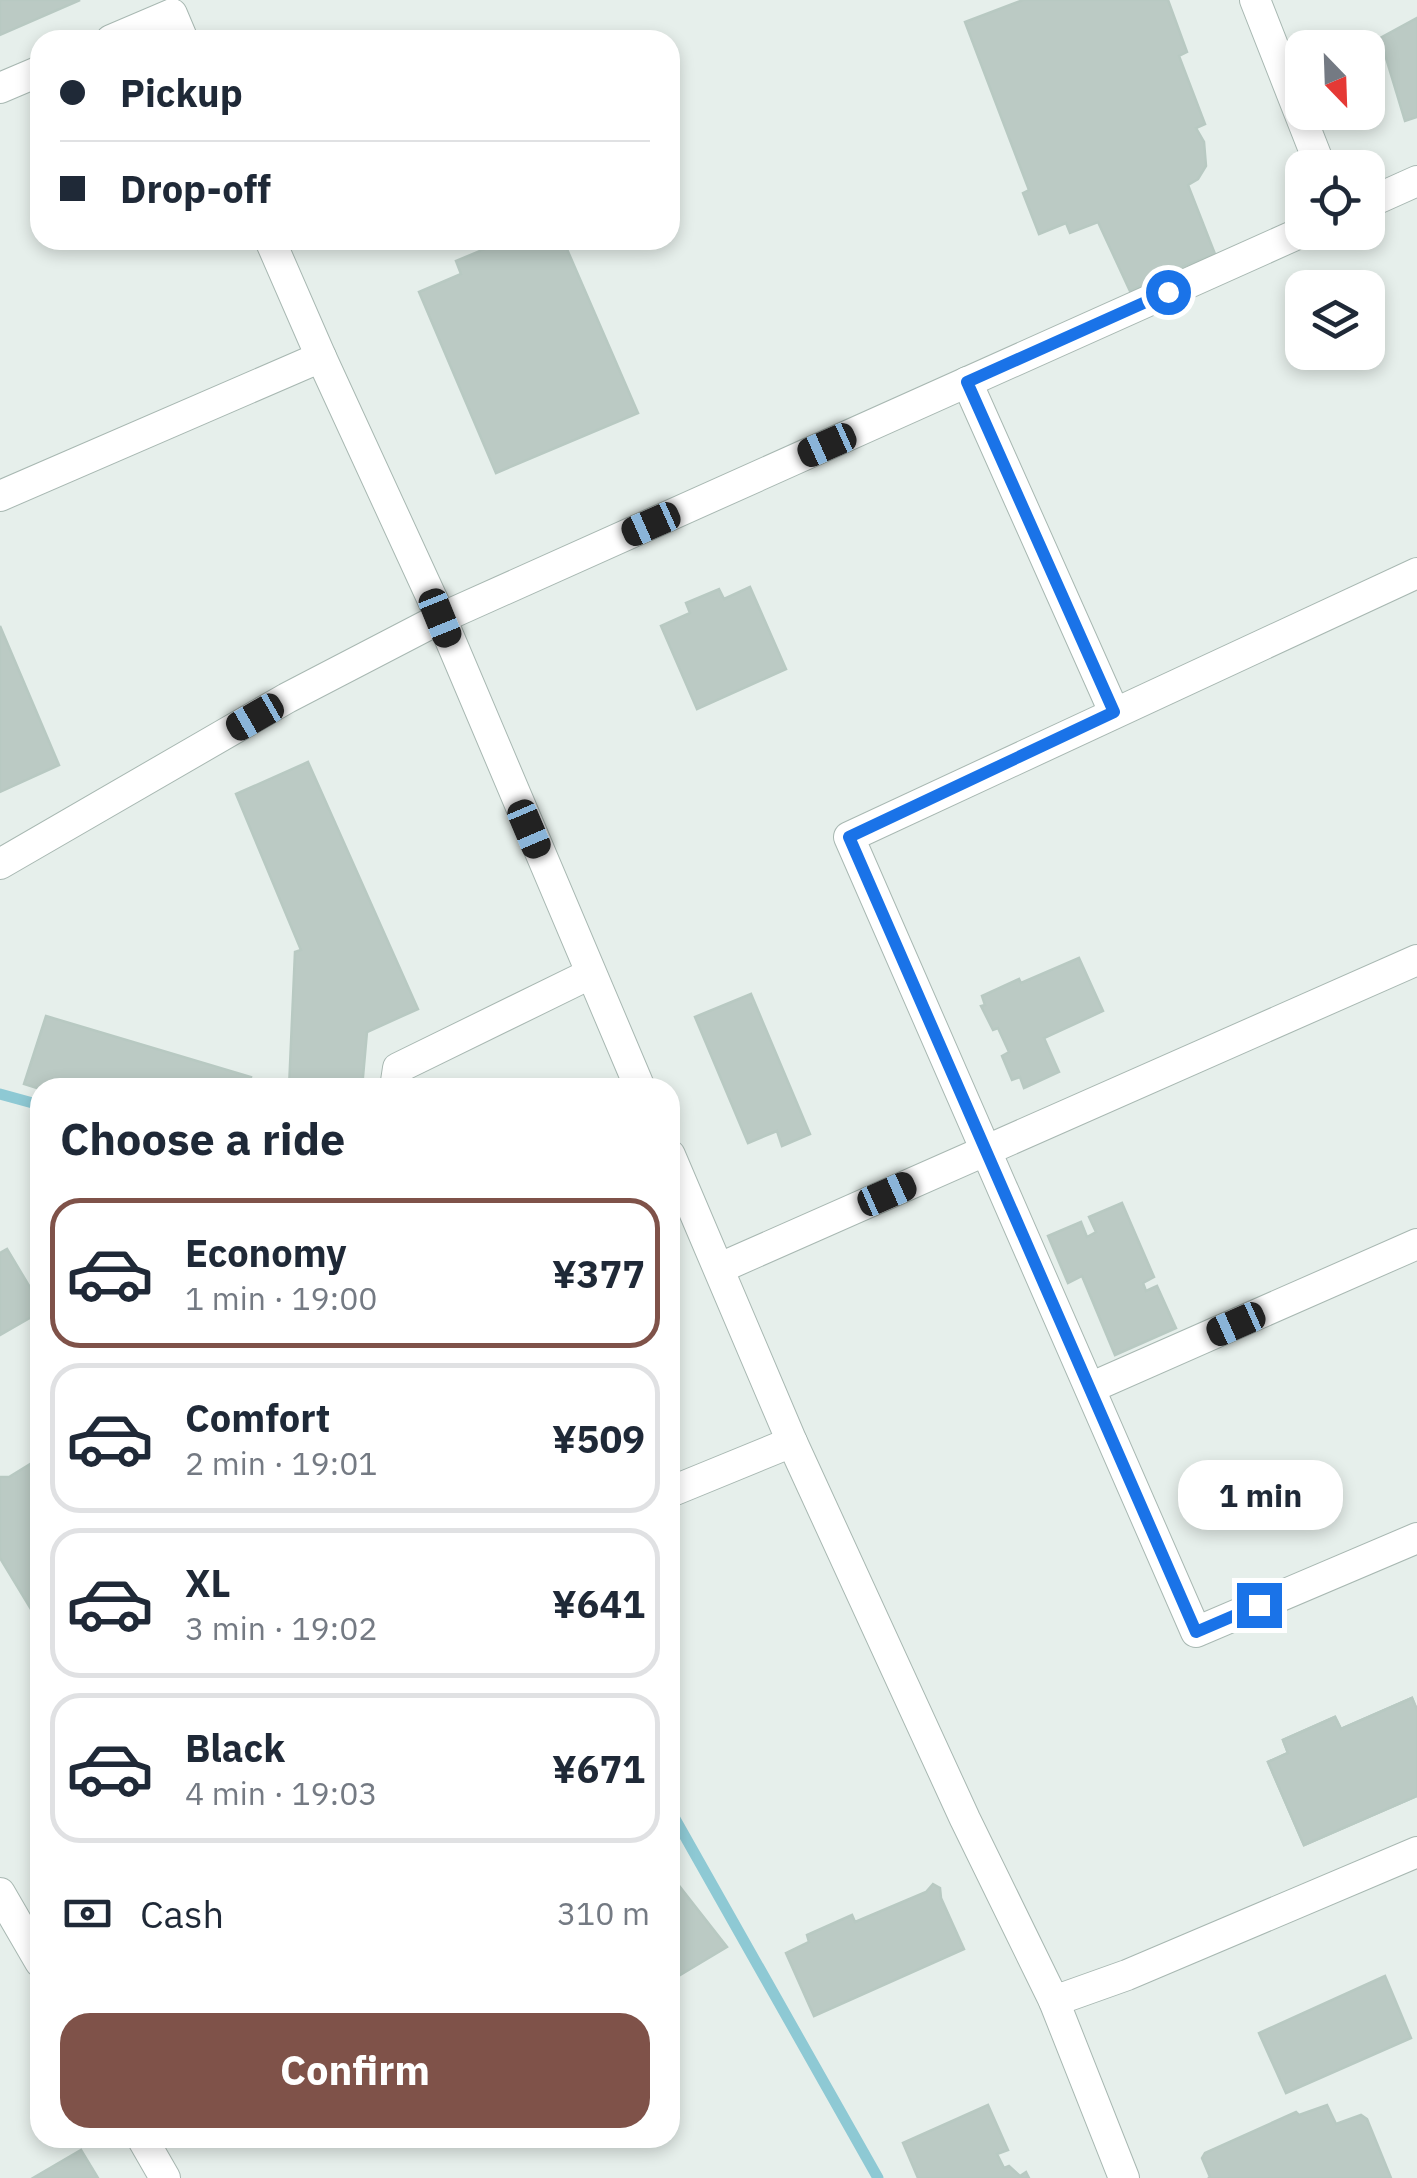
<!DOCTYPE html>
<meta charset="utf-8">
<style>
body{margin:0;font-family:"IBM Plex Sans",sans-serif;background:#f6f6f7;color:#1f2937;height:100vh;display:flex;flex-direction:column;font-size:38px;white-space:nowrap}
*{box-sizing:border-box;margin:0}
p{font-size:32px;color:#747a83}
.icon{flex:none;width:55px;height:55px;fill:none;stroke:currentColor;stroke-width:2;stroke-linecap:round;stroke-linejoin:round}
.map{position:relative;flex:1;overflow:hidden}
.side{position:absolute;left:30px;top:1078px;width:650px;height:1070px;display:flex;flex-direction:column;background:#fff;border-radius:30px;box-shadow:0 5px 15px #0003}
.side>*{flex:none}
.top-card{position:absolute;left:30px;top:30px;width:650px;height:220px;border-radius:30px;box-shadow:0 5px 15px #0003;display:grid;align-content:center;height:220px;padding:0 30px;background:#fff}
.needle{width:65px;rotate:157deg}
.tools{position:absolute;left:1285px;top:30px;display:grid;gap:20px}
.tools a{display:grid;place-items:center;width:100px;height:100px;border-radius:20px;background:#fff;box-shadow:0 5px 15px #0003;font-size:50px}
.end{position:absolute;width:45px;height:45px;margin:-22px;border:12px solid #1a73e8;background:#fff;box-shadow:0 0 0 5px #fff}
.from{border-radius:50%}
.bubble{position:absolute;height:70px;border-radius:30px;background:#fff;box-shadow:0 5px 15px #0003;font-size:32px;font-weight:800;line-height:70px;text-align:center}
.car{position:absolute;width:30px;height:60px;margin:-30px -15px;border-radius:12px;box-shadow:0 0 8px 2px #0007;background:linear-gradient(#222 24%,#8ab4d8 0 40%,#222 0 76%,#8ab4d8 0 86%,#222 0)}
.top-card b{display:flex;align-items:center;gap:35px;height:95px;font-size:38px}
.top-card b+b{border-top:2px solid #e0e1e3}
.top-card i{width:25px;height:25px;background:#1f2937}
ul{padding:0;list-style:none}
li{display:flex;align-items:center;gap:30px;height:150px;margin:0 20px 15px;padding:0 10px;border:5px solid #e0e1e3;border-radius:30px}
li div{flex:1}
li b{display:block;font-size:38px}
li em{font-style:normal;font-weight:800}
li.active{border-color:#7f5249}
li>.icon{width:90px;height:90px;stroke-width:1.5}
h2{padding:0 30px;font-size:45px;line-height:120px}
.pay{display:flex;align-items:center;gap:25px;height:110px;padding:0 30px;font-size:38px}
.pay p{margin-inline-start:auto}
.action{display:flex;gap:20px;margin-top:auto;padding:20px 30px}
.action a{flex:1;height:115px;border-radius:30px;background:#7f5249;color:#fff;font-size:40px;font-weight:800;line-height:115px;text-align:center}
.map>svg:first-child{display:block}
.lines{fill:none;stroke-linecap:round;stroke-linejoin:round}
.stream{stroke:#8ec9d4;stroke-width:11}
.building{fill:#bbcac4;stroke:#b8c9c2;stroke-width:2.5}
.minor-casing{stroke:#a8b8b2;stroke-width:32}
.tertiary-casing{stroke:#a8b8b2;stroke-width:32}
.minor{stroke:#fff;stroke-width:30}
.tertiary{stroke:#fff;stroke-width:30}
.route{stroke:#1a73e8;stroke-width:12}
</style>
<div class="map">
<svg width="1417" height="2178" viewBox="0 0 1417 2178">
<rect width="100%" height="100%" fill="#e6efeb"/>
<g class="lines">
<!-- stream -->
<g class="stream">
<path d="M0,1094L40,1105"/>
<path d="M670,1810L878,2178"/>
</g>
</g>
<!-- building -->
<g class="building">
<path d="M0,0H80L0,35Z"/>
<path d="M1023,0H1168L1187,52L1179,56L1205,124L1196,128L1204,142L1206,166L1198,179L1188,185L1215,254L1177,269L1183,283L1157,295L1151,282L1130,291L1098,222L1070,233L1066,223L1039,234L1023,193L1029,190L965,22Z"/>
<path d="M1417,18V117L1405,121L1380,38Z"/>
<path d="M506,240H563L638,413L496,473L419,292L461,274L456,261Z"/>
<path d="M750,587L786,669L697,709L661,626L690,613L686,603L719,589L724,599Z"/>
<path d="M0,626L59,765L0,792Z"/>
<path d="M308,762L418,1009L367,1032L362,1088H289L295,952L301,950L236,794Z"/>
<path d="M1079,958L1103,1011L1044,1038L1059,1072L1024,1088L1020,1077L1012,1080L1002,1056L1009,1052L998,1028L993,1030L981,1006L985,1005L982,996L1019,979L1021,983Z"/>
<path d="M751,994L810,1134L782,1146L777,1131L748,1143L695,1017Z"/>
<path d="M46,1016L251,1077L248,1088L40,1089L24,1084Z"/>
<path d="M1122,1203L1154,1277L1143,1283L1146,1291L1157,1286L1176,1328L1115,1355L1082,1276L1068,1283L1048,1236L1081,1222L1087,1237L1096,1232L1089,1217Z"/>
<path d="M7,1249L40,1304V1312L0,1335V1253Z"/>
<path d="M40,1458V1624L0,1558V1477H9Z"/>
<path d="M1412,1698L1417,1710V1796L1304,1845L1268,1762L1288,1753L1283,1740L1335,1717L1341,1729Z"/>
<path d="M1412,1698L1417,1710V1796L1304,1845L1268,1762L1288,1753L1283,1740L1335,1717L1341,1729Z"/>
<path d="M673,1878L727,1947L670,1981V1879Z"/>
<path d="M933,1884L940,1888L941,1898L964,1949L814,2016L786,1953L809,1942L807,1935L852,1915L855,1922L926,1892Z"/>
<path d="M1385,1976L1411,2038L1286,2093L1259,2033Z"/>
<path d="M988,2105L1008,2150L997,2154L1004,2168L1009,2166L1020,2176L1026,2172L1029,2178H918L903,2143Z"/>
<path d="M1327,2105L1336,2124L1361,2115L1367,2119L1391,2178H1208L1210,2177L1202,2158L1205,2153L1296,2112L1299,2115Z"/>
<path d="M81,2150L98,2178H33Z"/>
</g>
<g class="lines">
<!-- minor casing -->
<g class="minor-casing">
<g id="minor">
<path d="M1255,0L1321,168"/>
<path d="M111,40L172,14L183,40"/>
<path d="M0,88L40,71"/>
<path d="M1368,203L1417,181"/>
<path d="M270,240L321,357"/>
<path d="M967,382L1114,712"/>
<path d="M0,496L321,357L441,618L1302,232"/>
<path d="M1417,573L849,837L1196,1632L1417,1538"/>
<path d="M395,1088L398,1068L590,974"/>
<path d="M720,1268L1417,960"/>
<path d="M1090,1388L1417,1244"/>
<path d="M670,1492L792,1442"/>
<path d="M1054,2001L1124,2178"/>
</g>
</g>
<!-- tertiary casing -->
<g class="tertiary-casing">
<g id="tertiary">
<path d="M0,864L287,698L441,618L640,1088"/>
<path d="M670,1155L792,1442L965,1819L1054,2001L1127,1975L1417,1852"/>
<path d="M0,1893L40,1962"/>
<path d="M142,2138L165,2178"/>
</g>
</g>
<!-- minor -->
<use href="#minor" class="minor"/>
<!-- tertiary -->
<use href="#tertiary" class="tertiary"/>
</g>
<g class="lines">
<!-- route -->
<path class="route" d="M1168,292L967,382L1114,712L849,837L1196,1632L1259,1605"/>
</g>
</svg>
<div class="tools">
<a><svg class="needle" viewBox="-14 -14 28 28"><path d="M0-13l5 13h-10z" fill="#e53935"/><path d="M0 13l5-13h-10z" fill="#747a83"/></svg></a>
<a><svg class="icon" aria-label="locate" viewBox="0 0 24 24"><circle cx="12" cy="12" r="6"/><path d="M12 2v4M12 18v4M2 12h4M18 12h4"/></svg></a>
<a><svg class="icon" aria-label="layers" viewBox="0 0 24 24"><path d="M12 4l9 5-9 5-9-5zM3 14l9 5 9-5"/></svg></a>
</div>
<i class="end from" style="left:1168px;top:292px"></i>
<i class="end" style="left:1259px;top:1605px"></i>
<div class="bubble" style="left:1178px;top:1460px;width:165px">1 min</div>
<i class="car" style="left:827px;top:445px;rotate:246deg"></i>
<i class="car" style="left:651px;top:524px;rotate:246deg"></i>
<i class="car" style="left:440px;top:618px;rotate:158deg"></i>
<i class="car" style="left:255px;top:717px;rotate:240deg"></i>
<i class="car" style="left:529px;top:829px;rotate:157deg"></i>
<i class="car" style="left:887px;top:1194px;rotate:66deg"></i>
<i class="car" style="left:1236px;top:1324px;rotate:246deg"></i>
<div class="top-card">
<b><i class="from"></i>Pickup</b>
<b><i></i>Drop-off</b>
</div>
<section class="side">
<h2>Choose a ride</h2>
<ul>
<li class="active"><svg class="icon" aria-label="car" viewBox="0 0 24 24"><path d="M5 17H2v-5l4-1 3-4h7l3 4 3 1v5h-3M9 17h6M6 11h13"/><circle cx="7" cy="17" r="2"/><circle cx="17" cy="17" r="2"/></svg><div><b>Economy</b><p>1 min · 19:00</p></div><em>¥377</em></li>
<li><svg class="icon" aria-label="car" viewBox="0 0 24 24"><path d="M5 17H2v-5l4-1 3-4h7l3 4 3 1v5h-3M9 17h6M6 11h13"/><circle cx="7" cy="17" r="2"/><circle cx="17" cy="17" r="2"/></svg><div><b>Comfort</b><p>2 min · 19:01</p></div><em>¥509</em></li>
<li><svg class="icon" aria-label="car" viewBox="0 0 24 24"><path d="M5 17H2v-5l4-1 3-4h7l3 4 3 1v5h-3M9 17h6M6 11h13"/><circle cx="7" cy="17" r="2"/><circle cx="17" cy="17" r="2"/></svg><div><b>XL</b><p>3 min · 19:02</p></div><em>¥641</em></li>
<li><svg class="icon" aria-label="car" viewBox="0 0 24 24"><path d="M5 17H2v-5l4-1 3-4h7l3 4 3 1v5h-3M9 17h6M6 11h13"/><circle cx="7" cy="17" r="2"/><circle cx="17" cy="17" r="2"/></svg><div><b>Black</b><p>4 min · 19:03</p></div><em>¥671</em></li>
</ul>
<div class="pay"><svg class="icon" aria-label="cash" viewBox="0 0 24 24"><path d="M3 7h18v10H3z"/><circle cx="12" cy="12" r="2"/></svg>Cash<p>310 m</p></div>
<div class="action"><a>Confirm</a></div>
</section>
</div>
